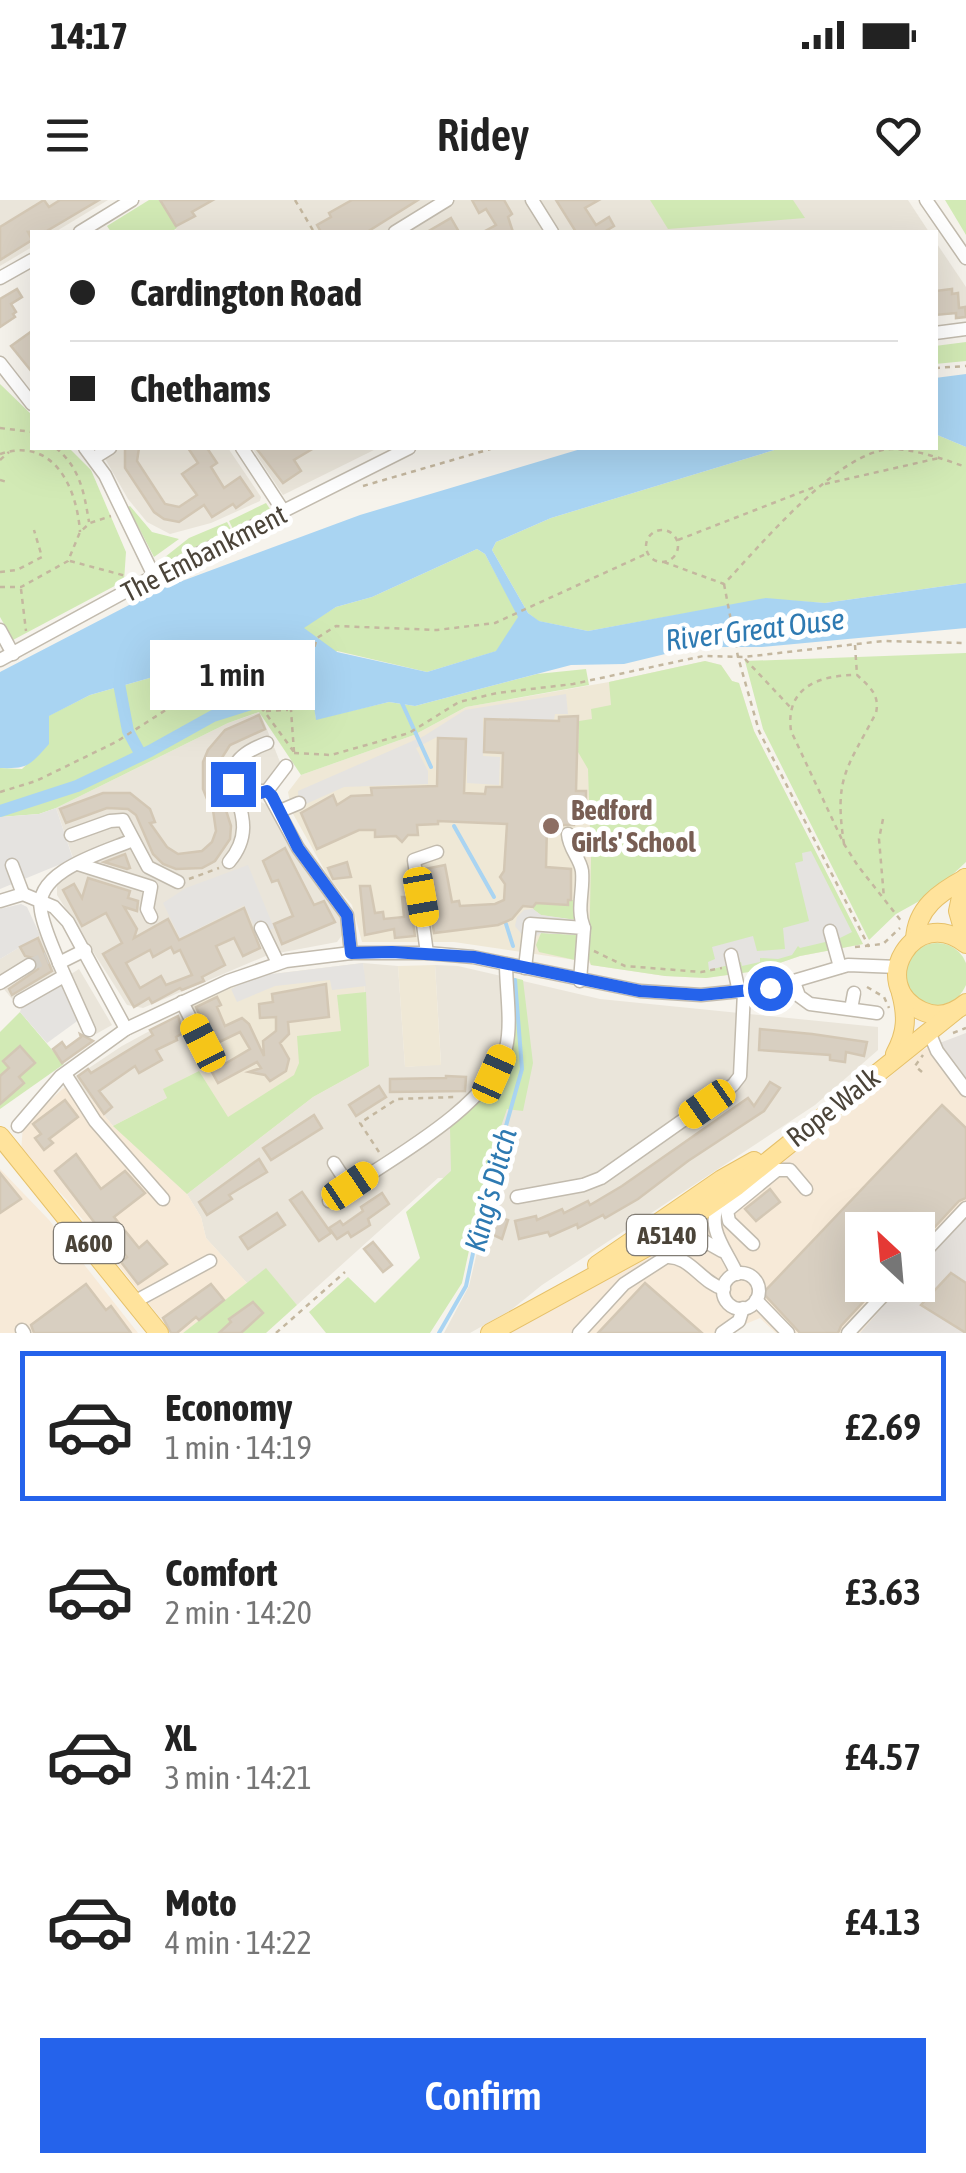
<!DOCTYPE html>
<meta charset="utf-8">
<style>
body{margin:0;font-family:"Asap Condensed",sans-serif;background:#f2f2f2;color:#222;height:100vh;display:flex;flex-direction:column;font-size:38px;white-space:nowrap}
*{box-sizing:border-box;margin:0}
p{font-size:32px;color:#767676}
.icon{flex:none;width:55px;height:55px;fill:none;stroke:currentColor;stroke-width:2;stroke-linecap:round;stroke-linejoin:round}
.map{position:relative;height:1133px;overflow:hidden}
.side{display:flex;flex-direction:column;background:#fff;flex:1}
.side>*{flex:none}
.banner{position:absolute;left:30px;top:30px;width:908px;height:220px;border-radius:0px;box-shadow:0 10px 40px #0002;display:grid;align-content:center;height:220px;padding:0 40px;background:#fff}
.needle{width:65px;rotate:334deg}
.controls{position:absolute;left:845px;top:1012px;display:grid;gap:20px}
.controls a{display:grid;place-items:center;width:90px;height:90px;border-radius:0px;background:#fff;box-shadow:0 10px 40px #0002;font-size:50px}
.end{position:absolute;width:45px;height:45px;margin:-22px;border:12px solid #2563eb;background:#fff;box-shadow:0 0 0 5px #fff}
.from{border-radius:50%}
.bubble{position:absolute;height:70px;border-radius:0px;background:#fff;box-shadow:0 10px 40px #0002;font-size:32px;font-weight:600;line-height:70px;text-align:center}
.car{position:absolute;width:30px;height:60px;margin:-30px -15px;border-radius:12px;box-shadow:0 0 8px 2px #0007;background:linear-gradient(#f5c518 24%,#345 0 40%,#f5c518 0 76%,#345 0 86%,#f5c518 0)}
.banner b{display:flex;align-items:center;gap:35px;height:95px;font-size:38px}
.banner b+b{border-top:2px solid #e0e0e0}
.banner i{width:25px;height:25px;background:#222}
ul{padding:18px 0 0;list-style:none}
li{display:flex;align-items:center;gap:30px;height:150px;margin:0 20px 15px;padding:0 20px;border:5px solid transparent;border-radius:0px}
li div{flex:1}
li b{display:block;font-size:38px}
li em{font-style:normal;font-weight:600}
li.current{border-color:#2563eb}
li>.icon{width:90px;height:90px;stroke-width:1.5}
.button{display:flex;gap:20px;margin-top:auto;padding:20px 40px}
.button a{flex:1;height:115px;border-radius:0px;background:#2563eb;color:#fff;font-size:40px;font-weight:600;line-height:115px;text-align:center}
.status{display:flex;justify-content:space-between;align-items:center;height:70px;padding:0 50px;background:#fff;direction:ltr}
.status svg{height:28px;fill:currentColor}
header{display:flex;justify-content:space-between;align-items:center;height:130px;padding:0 40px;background:#fff;font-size:45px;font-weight:600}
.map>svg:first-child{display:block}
.residential{fill:#eae5da}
.commercial{fill:#f7ead8}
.industrial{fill:#e6e2dd}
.education{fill:#efe8d6}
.green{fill:#d2eab5}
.parking{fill:#e5e3e0}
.water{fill:#a9d4f2;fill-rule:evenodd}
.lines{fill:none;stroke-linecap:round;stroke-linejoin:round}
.stream{stroke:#a9d4f2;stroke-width:4}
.canal{stroke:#a9d4f2;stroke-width:12}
.building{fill:#d8cfc1;stroke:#d3c7b4;stroke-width:2.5;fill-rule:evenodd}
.minor-tunnel{stroke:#d4d0c8;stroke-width:12;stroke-dasharray:12 6;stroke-linecap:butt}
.minor-casing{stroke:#c2bbae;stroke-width:15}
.major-casing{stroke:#e6c16a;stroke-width:20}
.path{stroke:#c4b79f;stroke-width:2.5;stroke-dasharray:5 5;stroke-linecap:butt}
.minor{stroke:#fff;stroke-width:12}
.major{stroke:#ffe39c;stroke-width:18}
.route{stroke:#2563eb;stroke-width:12}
.education-dot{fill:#8d6e63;stroke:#fff;stroke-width:4}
.labels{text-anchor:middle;stroke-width:10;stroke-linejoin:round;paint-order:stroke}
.shield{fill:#fff;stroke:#817c74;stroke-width:2.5}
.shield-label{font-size:25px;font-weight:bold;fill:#4b4439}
.street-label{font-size:28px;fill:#4b4439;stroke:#fff}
.education-label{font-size:28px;font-weight:bold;fill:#785e54;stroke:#fff;text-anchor:start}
.water-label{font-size:30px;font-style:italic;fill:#2e7ab2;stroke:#fff}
</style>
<div class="status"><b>14:17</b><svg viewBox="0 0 49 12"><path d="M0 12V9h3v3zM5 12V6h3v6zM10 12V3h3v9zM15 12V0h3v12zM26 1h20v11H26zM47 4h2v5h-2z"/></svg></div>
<header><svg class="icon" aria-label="menu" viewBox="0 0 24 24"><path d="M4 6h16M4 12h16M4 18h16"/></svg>Ridey<svg class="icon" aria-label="heart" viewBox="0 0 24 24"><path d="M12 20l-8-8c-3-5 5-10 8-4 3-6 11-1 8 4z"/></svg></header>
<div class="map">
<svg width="966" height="1133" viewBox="0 0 966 1133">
<rect width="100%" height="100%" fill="#f6f3ec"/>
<!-- residential -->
<g class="residential">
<path d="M0,0H108L55,32H32V47L0,66Z"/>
<path d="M160,0H908L929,32H171L177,29Z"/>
<path d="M935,41L966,87V113L935,116Z"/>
<path d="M99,248H228L261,297L260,301L211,323L170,334L147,322L128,299Z"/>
<path d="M252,248H378L283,295Z"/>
<path d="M260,512L282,567L262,585L241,593L245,604L257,600L271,607L293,652L340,716L343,734L337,742L268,755L143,808L127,805L57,695V672L73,658L56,608L228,523Z"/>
<path d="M40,735L57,775L13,800L3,788L0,790V759Z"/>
<path d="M363,763L398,766L405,867L441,864L435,765L458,766L600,799L878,827V850L815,905L542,1085L511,1110L470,1133H444L469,1086L495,977L438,978L297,1105L266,1069L247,1083L206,1038L201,1017L187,994L313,897L369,866Z"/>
<path d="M79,769L112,825L96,834L68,776Z"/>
<path d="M179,811L200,852L199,871L164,889L167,898L113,926L74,878L122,846L179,815Z"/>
</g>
<!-- commercial -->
<g class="commercial">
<path d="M935,845L966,885V1014L918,1068V1030H862V1085H902L860,1133H776L760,1118L724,1133H501L667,1045L688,1038L722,1004L872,894L916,852Z"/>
<path d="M74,878L113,926L187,994L201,1017L206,1038L247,1083L183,1133H172L67,1000L21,951L23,926Z"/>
<path d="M0,969L49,1020L138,1133H0Z"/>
</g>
<!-- industrial -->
<g class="industrial">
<path d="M966,833V883L937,844Z"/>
<path d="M966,1014V1133H860L902,1085H918V1068Z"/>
</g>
<!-- education -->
<g class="education">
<path d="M705,461L721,465L732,481L739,483L754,531L863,744L800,756L756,771L706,778L665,776L591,765L585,758L578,757L575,760L454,742H362L352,705L329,678L292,612L288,592L301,575L414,535L466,507L609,482Z"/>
<path d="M363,763L369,866L313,897L187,994L113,926L167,898L163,889L199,871V852L179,811L256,776Z"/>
<path d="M435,765L441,865L405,867L398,766Z"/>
</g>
<!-- green -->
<g class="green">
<path d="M149,0H160L177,28L171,32H111L107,26Z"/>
<path d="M650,0H793L805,18L668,29Z"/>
<path d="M945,0H966V35Z"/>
<path d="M966,142V161L935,164V146Z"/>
<path d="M0,184L32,215V248H69L91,270L126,352L124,381L13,440L0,417Z"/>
<path d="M935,234L966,247V383L825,403L766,399L588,431L538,421L528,413L492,350L496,342L551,318L781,248H935Z"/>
<path d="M266,303L270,309L268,314L234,331L229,321Z"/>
<path d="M130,306L152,332L179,339L154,357L128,307Z"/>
<path d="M227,322L232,331L171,361H160L189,338Z"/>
<path d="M477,349L485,354L519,417L497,451L427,472L337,451L311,481L316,519L389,502L415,506L537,474L586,469L589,485L466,507L414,535L301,575L259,512L228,523L56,608L39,614L0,617V568L22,569L48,544V516L90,495L195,465L213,467L266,485L303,427L336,407L372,397Z"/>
<path d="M966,453V662L932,694L896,714L869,740L763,529L745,461Z"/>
<path d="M705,461L721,465L732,481L739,483L754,531L863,744L800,756L756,771L706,778L665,776L591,765L589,759L591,660L588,569L578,552L579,521L592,519L591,509L611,505L609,482Z"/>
<path d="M568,700H573L576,720L541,715L533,709L536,703L567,705Z"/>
<path d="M541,733L578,735L575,760L539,752L536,745Z"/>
<circle cx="937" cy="774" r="31"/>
<path d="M507,776L523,780L533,863L523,911L507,909L487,967L462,1083L430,1133H326L309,1112L348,1077L375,1103L420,1058L406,1012L451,971L450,928C514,872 509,857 507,776Z"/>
<path d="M366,792L369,866L313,897L187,994L113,926L167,898L163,889L199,871L228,917L294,875L299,863L297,836L341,831L337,795Z"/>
<path d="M20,812L64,864L0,909V832Z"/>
<path d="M266,1068L297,1105L266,1133H183Z"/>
</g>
<!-- parking -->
<g class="parking">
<path d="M566,494L568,514H555L554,520L483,518V556L500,557L499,585L467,583V538L437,537L416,548L428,571V584L344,587L299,607L298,591L424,536L465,510Z"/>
<path d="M56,608L73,659L0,689V617L39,614Z"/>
<path d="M811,651L852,732L838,739L800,748L798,746L792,755L778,759L760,758V762L742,766L741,762L709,770L708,762L715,759L712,747L753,736L757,751L785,749L783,728L809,721L795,663L803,661L802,653Z"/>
<path d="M248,665L274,728L259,735L244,705L180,738L163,703L186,688Z"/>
<path d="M21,704L27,707L40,735L0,759V709Z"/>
<path d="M533,709L541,715L576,720L578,735L541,733L533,738L524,737L515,726L517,717L524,710Z"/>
<path d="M363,763L366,786L332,790L330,780L275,786L237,802L231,789L256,776Z"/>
<path d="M54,784L62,786L80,819L47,843L20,812L23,802Z"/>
</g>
<!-- water -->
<g class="water">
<path d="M966,174V247L935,234V178Z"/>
<path d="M584,248H781L551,318L496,342L492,350L528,413L539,421L588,431L766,398L825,403L966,383V428L762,447H694L624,464L571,465L415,506L389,502L316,520L310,481L266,485L213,467L195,465L90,495L49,516V544C30,565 29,569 0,568V472L158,390L360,315ZM477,349L485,354L518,417L496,451L427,472L337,452L304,428L336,407L372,397Z"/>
</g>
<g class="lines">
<!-- stream -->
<g class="stream">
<path d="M402,503L431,567"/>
<path d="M454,626L494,697"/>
<path d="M506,724L513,746"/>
<path d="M439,1133L466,1086L482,1011L522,869L515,780"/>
</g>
<!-- canal -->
<g class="canal">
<path d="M117,473L128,531L141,555"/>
<path d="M0,611L77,586L150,551L213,516L264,500L284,472"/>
</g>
</g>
<!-- building -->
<g class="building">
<path d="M44,0L49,7L60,0H99L45,32H28L32,40L0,60V27Z"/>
<path d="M160,0H213L192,12L195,16L176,26Z"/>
<path d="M352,0H418L367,32H321L317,25L331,17L329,13Z"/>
<path d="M472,0H504L512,14L508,17L513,32H483L496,25L486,9L479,13Z"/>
<path d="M556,0H599L585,8L596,25L609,17L614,26L604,32H576Z"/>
<path d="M451,18L459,32H427Z"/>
<path d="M17,89L22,97L11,104L16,112L13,114L15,117L0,127V99Z"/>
<path d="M952,89V94L958,93L959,108L965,107L966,117L956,118V113L935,115V91Z"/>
<path d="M32,131V172L11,146Z"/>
<path d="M125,248H139L137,261L165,304L179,307L197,295L182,274L198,263L188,248H207L217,263L211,267L224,288L240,277L253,296L236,308L233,304L212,317L204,305L179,322L164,319L154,312L125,268Z"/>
<path d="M256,248H314L294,260L301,271L283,283Z"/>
<path d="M259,515L265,529L230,545L218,564V585L231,626L230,639L215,661L202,668L176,669L163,664L153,654L136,615L128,609L107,608L66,623L60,609L103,593H130L150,609L155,622L150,623L167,647L178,654L202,651L212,642L216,631L212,603L209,604L203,589V562L208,550L225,530Z"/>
<path d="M578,516L576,591H586V614H574V625H547L546,667L571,669V700H568V705L536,703L533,707L523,706L512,719L498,725L434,733L425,669L445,665L452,702L459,701L460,706L495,704L504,700L505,684L500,677L504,671L507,624L438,621V624L417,625L418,635H408L402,642L396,636L375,637V630H359L317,649L301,613L333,595L337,605L351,596L372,595L371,588L437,586L438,538L466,539L464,593L485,594L486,587H502L503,553L484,552L485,519L559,521V517Z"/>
<path d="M285,648L314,705L324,701L335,722L282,744L274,724L293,716L278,680L272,682L263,661Z"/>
<path d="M125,654L130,668L127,669L104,662Z"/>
<path d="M347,662L351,677L333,679L328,668Z"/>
<path d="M88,678L130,691L128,698L138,701L137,711L124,707L137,729L134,738L168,719L179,740L244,708L260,748L243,756L234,738L216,746L225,765L202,777L204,781L182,790L180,788L152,803L149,798L134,807L103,754L122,743L106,713L82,726L63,690L74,684L82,698ZM171,747L174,753L180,750L192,775L166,785L161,776L140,788L126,763L150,750L153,757Z"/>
<path d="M360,686H370L375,713L383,712L384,719L404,717L402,697H409L415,736L395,738L394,729L365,735Z"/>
<path d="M38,738L52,771L12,795L9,789L38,769L37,759L25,756L20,747Z"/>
<path d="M326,784L329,817L288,822L289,834L280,843L289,859L286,871L270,881L265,875L249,872L261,868L257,862L218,883L207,863L219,857L223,865L250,849L240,832L213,845L196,807L217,797L221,805L217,807L225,826L242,818L249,824L264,856L263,841L276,831V817L260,818L259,804L273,802L272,794Z"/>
<path d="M178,816L183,833L176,837L177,840L156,850L162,860L139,873L135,866L99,891L112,907L104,914L78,876L88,869L91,873L153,835L150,830Z"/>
<path d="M760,829L812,834L867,842L864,856L846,852L845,862L830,860V855L759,850Z"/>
<path d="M80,834L93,841L62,863L53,849L62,842L66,848L81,837Z"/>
<path d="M20,846L35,863L19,877L24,883L0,904V876L9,868L3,861Z"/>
<path d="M446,876L466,877L465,891L390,892V879L446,878Z"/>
<path d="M770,882L780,888L764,911L688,961L638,999L605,1018L603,1015L578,1028L577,1024L550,1036L548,1032L519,1039L515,1021L536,1016L537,1020L562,1009L564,1013L588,1001L590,1005L622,986L748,898L754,906Z"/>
<path d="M379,886L386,897L356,916L349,905Z"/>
<path d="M65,900L78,917L49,939L53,943L44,950L35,938L41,934L33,924Z"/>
<path d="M942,905L966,928V998L959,1001L918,1045V1030H862V1085H879L841,1126L838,1133H800L763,1093Z"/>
<path d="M314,915L322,928L271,960L263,948Z"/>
<path d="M76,954L101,989L125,971L145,993L114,1017L139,1048L147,1041L167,1064L138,1084L121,1062L127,1057L104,1029L101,1031L55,971Z"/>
<path d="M259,959L267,972L229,995L232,999L207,1015L199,1002Z"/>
<path d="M0,973L21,999L0,1013Z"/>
<path d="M770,989L780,1002L756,1021L745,1009Z"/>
<path d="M302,992L331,1033L319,1041L290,1000Z"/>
<path d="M382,993L389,1004L368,1019L370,1025L351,1037L348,1032L337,1039L329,1028L340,1021L343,1025L363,1011L361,1007Z"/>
<path d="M277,1013L285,1025L248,1049L240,1037Z"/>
<path d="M492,1015L508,1020L502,1039L487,1032Z"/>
<path d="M373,1042L392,1065L383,1072L364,1049Z"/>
<path d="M951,1073L966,1083V1133L921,1105Z"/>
<path d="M645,1083L702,1133H598Z"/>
<path d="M86,1084L106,1110L111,1106L131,1133H34L31,1125Z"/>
<path d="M211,1084L224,1100L199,1120L196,1117L177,1133H171L163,1118Z"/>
<path d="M253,1102L263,1113L241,1133H219L231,1122L229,1119Z"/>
</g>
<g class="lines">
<!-- minor-tunnel -->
<path class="minor-tunnel" d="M29,765L47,758"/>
<!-- minor casing -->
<g class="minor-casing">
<g id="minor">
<path d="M532,0L552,32"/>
<path d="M926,0L966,58"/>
<path d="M80,32L132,0"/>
<path d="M395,32L447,0"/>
<path d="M0,78L32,60"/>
<path d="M935,133L966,129"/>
<path d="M0,163L32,204"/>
<path d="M85,248L105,275L154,376"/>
<path d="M242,248L284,312"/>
<path d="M94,258L110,248"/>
<path d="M0,430L13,454"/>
<path d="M0,460L154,376L409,248"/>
<path d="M286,566L267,591L298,648L347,715L351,753"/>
<path d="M239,599L257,591H267"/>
<path d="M280,611L299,603"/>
<path d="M568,634C569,649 580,658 582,671C584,691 576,709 584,728"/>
<path d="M71,635L110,621L123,620L148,667L178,682"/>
<path d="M229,662C274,609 190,571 267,543"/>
<path d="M78,664L151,687L147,709L151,717"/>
<path d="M12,665L23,694"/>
<path d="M0,701L23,694L54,707L68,722L126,829"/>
<path d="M261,728L278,763"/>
<path d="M830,731L840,767"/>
<path d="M85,750L59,763L89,830"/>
<path d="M427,753L414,660L437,652"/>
<path d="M731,755L739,792"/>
<path d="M59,763C53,747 44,729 41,711C33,671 105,652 133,640"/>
<path d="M525,768L530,724L584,728L580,781"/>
<path d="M794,782L799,796L810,804L877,813"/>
<path d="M0,783L29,765"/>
<path d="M20,801L64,776"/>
<path d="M182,802L203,843"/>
<path d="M851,809L854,793"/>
<path d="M929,832L937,851L966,890"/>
<path d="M65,874L95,921L163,999"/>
<path d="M18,926L61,876L126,829L228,781L286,761L351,753H427L473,757L640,791L701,795L770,788L848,765L898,767"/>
<path d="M334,963L349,986"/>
<path d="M517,997L583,985L601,978L733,885L740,876L744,792"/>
<path d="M720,999C705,1029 725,1047 737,1074"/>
<path d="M329,1001C379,965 490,909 506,848C512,823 506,790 506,764"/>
<path d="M668,1038L690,1033L722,1051"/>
<path d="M753,1044L729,1021L727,1011L777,970H790L806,989"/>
<path d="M918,1059L966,1008"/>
<circle cx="741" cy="1091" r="18"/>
<path d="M756,1100L788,1133"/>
<path d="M134,1102L210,1061"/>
<path d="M22,1130L24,1133"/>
<path d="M579,1133L624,1084L666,1057C690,1055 701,1083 724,1089"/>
<path d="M722,1133L739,1121L743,1108"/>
<path d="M848,1133L893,1085"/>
</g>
</g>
<!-- major casing -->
<g class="major-casing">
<g id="major">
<path d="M965,678L958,711L966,739"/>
<path d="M915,740C916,708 940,692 966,678"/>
<path d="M966,744C915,703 866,785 922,811C937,818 953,814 966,803"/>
<path d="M895,854C907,832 907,816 901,793"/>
<path d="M0,936L159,1133"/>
<path d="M597,1065L722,979L754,961"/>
<path d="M490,1133L658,1041L737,986L955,811"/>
</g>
</g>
<!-- path -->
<g class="path">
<path d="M295,0L314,32"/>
<path d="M935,168L966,166"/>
<path d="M0,228L32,232"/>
<path d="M56,248C80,268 84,292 89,322"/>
<path d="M0,254C54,236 77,288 80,332"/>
<path d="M0,260L9,252"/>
<path d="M0,280L7,282"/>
<path d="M825,284L939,258"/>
<path d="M363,286L494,248"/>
<circle cx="662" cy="346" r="16"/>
<path d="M678,340L817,286"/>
<path d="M70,361L130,377"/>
<path d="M664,362L724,384C759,347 838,251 891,249C915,249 943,259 966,267"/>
<path d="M0,372L17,370L42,357L34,330"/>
<path d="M724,384L738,457L759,531L869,747"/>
<path d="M0,387H21L68,361L80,332L90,323L111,316"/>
<path d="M21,389L26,431"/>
<path d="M855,445L857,475"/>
<path d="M745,459L791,508"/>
<path d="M266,511L288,510"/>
<path d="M294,552L291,510L303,488L317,438L336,426L437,430L495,423L648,353"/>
<path d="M294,553L331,555L409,533L459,502L497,493L573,484L703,456L744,457L883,441L966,443"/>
<path d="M0,592L36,581L116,542L172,506L235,490L247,494L264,511L294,552"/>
<path d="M883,619L879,639L884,698"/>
<path d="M844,644C834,578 846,570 876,513C880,495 870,487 857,475C819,475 785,487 791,531L844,644L858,666L902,722"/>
<path d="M589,653L586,631L589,600"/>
<path d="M189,679L219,668"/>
<path d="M855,747L883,744L900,728"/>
<path d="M594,751L625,766L701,772L722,768"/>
<path d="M867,787L884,797L889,808"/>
<path d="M953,833L966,828"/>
<path d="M922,872L915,866L923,855"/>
<path d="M379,952L360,923L397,899L455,897"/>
<path d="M276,1133L345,1072"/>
</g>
<!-- minor -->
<use href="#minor" class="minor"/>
<!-- major -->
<use href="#major" class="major"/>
</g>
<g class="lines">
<!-- route -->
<path class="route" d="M233,584L239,599L267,591L272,596L298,648L347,715L351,753L392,752L474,757L640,791L701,795L770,788"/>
</g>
<!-- markers -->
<circle class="education-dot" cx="551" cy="626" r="10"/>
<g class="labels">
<!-- shield labels -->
<g class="shield">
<rect x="627" y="1015" width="80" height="40" rx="8"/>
<rect x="54" y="1023" width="70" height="40" rx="8"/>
</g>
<g class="shield-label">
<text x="667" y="1044">A5140</text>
<text x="89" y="1052">A600</text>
</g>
<!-- street labels -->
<g class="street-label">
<text transform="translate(204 353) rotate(-27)" y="10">The Embankment</text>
<text transform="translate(833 907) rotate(-38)" y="10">Rope Walk</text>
</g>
<!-- education labels -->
<g class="education-label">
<text x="571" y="620">Bedford<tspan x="571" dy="32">Girls' School</tspan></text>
</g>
<!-- water labels -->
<g class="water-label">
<text transform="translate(755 430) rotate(-7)" y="10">River Great Ouse</text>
<text transform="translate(491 990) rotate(-75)" y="10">King's Ditch</text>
</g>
</g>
</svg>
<div class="controls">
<a><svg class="needle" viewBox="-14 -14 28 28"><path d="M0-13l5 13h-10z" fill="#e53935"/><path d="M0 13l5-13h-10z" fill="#767676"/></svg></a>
</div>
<i class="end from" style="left:770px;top:788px"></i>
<i class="end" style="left:233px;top:584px"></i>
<div class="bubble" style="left:150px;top:440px;width:165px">1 min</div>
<i class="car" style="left:421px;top:697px;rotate:170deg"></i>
<i class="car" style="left:203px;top:843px;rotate:333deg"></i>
<i class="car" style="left:494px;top:874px;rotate:24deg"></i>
<i class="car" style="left:707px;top:904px;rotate:235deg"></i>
<i class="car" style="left:350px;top:986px;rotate:56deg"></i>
<div class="banner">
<b><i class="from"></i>Cardington Road</b>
<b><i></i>Chethams</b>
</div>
</div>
<section class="side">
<ul>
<li class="current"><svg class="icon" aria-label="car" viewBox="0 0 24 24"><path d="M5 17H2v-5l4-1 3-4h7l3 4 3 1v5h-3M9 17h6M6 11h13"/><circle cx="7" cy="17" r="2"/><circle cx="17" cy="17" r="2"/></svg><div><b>Economy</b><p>1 min · 14:19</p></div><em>£2.69</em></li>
<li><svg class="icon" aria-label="car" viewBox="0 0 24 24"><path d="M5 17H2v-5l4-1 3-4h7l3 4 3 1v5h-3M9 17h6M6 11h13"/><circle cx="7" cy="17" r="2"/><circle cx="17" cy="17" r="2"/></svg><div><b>Comfort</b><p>2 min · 14:20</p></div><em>£3.63</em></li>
<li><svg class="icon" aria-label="car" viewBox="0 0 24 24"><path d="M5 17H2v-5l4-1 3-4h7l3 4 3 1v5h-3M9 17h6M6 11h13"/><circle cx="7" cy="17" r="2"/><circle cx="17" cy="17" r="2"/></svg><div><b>XL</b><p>3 min · 14:21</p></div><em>£4.57</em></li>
<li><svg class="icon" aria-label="car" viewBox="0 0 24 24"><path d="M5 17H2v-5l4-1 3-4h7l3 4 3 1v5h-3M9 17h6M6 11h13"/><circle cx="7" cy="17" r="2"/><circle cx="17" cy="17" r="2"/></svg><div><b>Moto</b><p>4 min · 14:22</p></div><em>£4.13</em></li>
</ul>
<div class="button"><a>Confirm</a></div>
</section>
